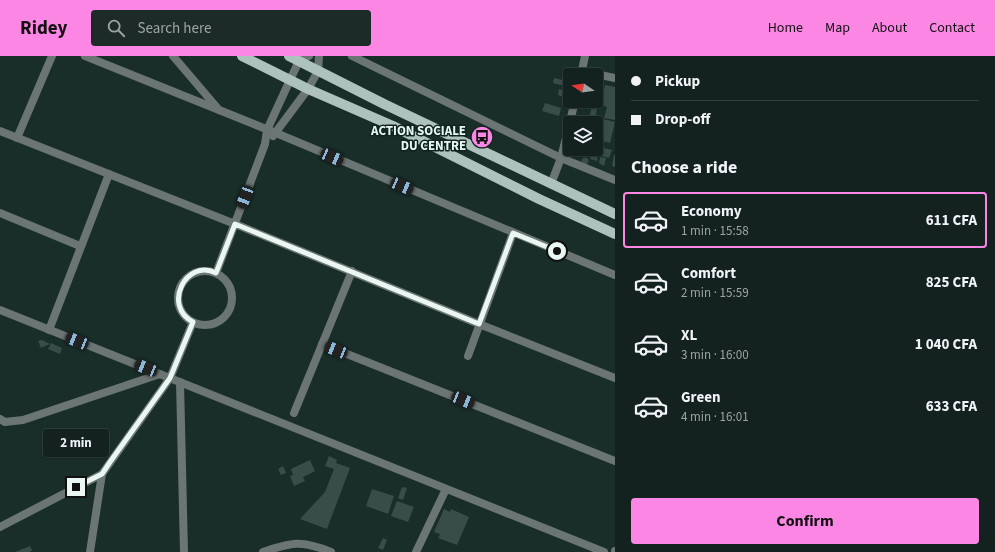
<!DOCTYPE html>
<meta charset="utf-8">
<style>
body{margin:0;font-family:"Source Sans 3",sans-serif;background:#1c2a28;color:#f1f3f6;height:100vh;display:flex;flex-direction:column;font-size:15px;white-space:nowrap}
*{box-sizing:border-box;margin:0}
p{font-size:13px;color:#9da4a4}
.icon{flex:none;width:22px;height:22px;fill:none;stroke:currentColor;stroke-width:2;stroke-linecap:round;stroke-linejoin:round}
.map{position:relative;flex:1;overflow:hidden}
.drawer{display:flex;flex-direction:column;background:#13221f;width:380px}
.drawer>*{flex:none}
.top-card{display:grid;align-content:center;height:88px;padding:0 16px;background:#13221f}
.needle{width:26px;rotate:283deg}
.fabs{position:absolute;left:563px;top:12px;display:grid;gap:8px}
.fabs a{display:grid;place-items:center;width:40px;height:40px;border-radius:4px;background:#13221f;box-shadow:0 1px 3px #0004,0 0 0 1px #323f3d;font-size:20px}
.end{position:absolute;width:18px;height:18px;margin:-9px;border:5px solid #e9f6f2;background:#111;box-shadow:0 0 0 2px #111}
.from{border-radius:50%}
.bubble{position:absolute;height:28px;border-radius:4px;background:#13221f;box-shadow:0 1px 3px #0004,0 0 0 1px #323f3d;font-size:13px;font-weight:700;line-height:28px;text-align:center}
.car{position:absolute;width:12px;height:24px;margin:-12px -6px;border-radius:5px;box-shadow:0 0 3px 1px #0007;background:linear-gradient(#222 24%,#8ab4d8 0 40%,#222 0 76%,#8ab4d8 0 86%,#222 0)}
.top-card b{display:flex;align-items:center;gap:14px;height:38px;font-size:15px}
.top-card b+b{border-top:1px solid #323f3d}
.top-card i{width:10px;height:10px;background:#f1f3f6}
ul{padding:0;list-style:none}
li{display:flex;align-items:center;gap:12px;height:56px;margin:0 8px 6px;padding:0 8px;border:2px solid transparent;border-radius:4px}
li div{flex:1}
li b{display:block;font-size:15px}
li em{font-style:normal;font-weight:700}
li.active{border-color:#fc86e4}
li>.icon{width:36px;height:36px;stroke-width:1.5}
h2{padding:0 16px;font-size:18px;line-height:48px}
.action{display:flex;gap:8px;margin-top:auto;padding:8px 16px}
.action a{flex:1;height:46px;border-radius:4px;background:#fc86e4;color:#111;font-size:16px;font-weight:700;line-height:46px;text-align:center}
header{display:flex;align-items:center;gap:24px;box-sizing:border-box;height:56px;padding:0 20px;background:#fc86e4;color:#111}
header strong{font-size:19px}
nav{display:flex;gap:22px;margin-inline-start:auto;font-size:14px}
.search{width:280px;height:36px;background:#1c2a28;display:flex;align-items:center;gap:10px;box-sizing:border-box;padding:0 14px;border-radius:4px;color:#9da4a4;font-size:15px}
main{display:flex;flex:1;min-height:0}
.map>svg:first-child{display:block}
.building{fill:#384d48}
.lines{fill:none;stroke-linecap:round;stroke-linejoin:round}
.minor{stroke:#6b7573;stroke-width:8}
.tertiary{stroke:#6b7573;stroke-width:8}
.primary{stroke:#aec2bd;stroke-width:10}
.route{stroke:#e9f6f2;stroke-width:5}
.labels{text-anchor:middle;stroke-width:3;stroke-linejoin:round;paint-order:stroke}
.poi-label{font-size:13px;font-weight:bold;fill:#e9f6f2;stroke:#0f231f;text-anchor:end}
</style>
<header>
<strong>Ridey</strong>
<div class="search"><svg class="icon" aria-label="search" viewBox="0 0 24 24"><circle cx="10" cy="10" r="6"/><path d="M15 15l6 6"/></svg>Search here</div>
<nav><a>Home</a><a>Map</a><a>About</a><a>Contact</a></nav>
</header>
<main>
<div class="map">
<svg width="615" height="496" viewBox="0 0 615 496">
<rect width="100%" height="100%" fill="#192d29"/>
<!-- building -->
<g class="building">
<path d="M554,22L567,25L565,30L553,27Z"/>
<path d="M605,29L615,31V64L604,62L607,51L601,49Z"/>
<path d="M559,33L565,35L563,41L558,39Z"/>
<path d="M545,47L561,52L559,60L542,55Z"/>
<path d="M592,48L598,50L595,61L590,60Z"/>
<path d="M586,61L594,63L593,67H585Z"/>
<path d="M599,62L615,66L610,87L596,83L599,72L597,71Z"/>
<path d="M596,90L612,94L609,102L598,99L597,105L590,103L591,98L587,97L589,93H596Z"/>
<path d="M614,99H615V111L612,110Z"/>
<path d="M600,101L606,102L604,110L599,107Z"/>
<circle cx="585" cy="105" r="3.5"/>
<path d="M42,284L50,288L41,292L38,285Z"/>
<path d="M51,287L62,292L60,298L48,293Z"/>
<path d="M329,400L337,404L336,407L350,412L327,473L300,463L325,436L334,413L325,410Z"/>
<path d="M310,404L315,415L303,421L305,425L294,430L290,420L293,419L291,413Z"/>
<path d="M283,410L286,417L281,419L278,413Z"/>
<path d="M402,431L407,432L403,444L398,442Z"/>
<path d="M372,433L394,440L388,458L366,450Z"/>
<path d="M397,445L414,451L408,466L391,460Z"/>
<path d="M444,453L450,456L451,453L469,461L457,489L438,482L440,478L434,476Z"/>
<path d="M383,482L387,484L383,494L378,492Z"/>
<path d="M30,490L32,494L30,496H15Z"/>
</g>
<g class="lines">
<!-- minor -->
<g class="minor">
<path d="M85,0L276,77L615,219"/>
<path d="M173,0L219,54"/>
<path d="M352,0L561,102L615,124"/>
<path d="M582,15L615,22"/>
<path d="M581,19L585,0"/>
<path d="M0,75L235,168L479,268L615,322"/>
<path d="M273,80L308,33"/>
<path d="M17,82L52,0"/>
<path d="M551,128L561,102L575,45"/>
<path d="M0,157L80,190"/>
<circle cx="205" cy="242" r="27"/>
<path d="M216,217L265,88L267,74L290,24"/>
<path d="M0,254L604,496"/>
<path d="M49,274L109,118"/>
<path d="M322,288L615,405"/>
<path d="M468,300L513,177"/>
<path d="M180,326L184,496"/>
<path d="M294,357L352,215"/>
<path d="M0,363L5,366L23,364L160,318"/>
<path d="M0,471L102,418"/>
<path d="M90,496L102,418L170,322L193,266"/>
<path d="M263,496C292,486 302,484 331,496"/>
<path d="M416,496L446,433"/>
<path d="M615,496V495"/>
</g>
<!-- tertiary -->
<g class="tertiary">
<path d="M290,24L299,5L309,0"/>
<path d="M308,33L318,15L319,0"/>
</g>
<!-- primary -->
<g class="primary">
<path d="M242,0L308,33L393,70L539,143L615,178"/>
<path d="M289,0L384,48L615,158"/>
</g>
</g>
<g class="lines">
<!-- route -->
<path class="route" d="M76,431L102,418L110,406L170,322L193,266C162,250 186,202 216,217L235,168L479,268L513,177L557,195"/>
</g>
<!-- icons -->
<defs>
<g id="bus-disc" transform="scale(1.15)"><circle r="9.5" fill="#fc86e4" stroke="#0f231f"/><path d="M-5-6H5V4H4V6H2V4H-2V6H-4V4H-5ZM-3.5-4V0h7V-4ZM-3.5 1.2v1.5H-2V1.2ZM2 1.2v1.5H3.5V1.2Z" fill="#111"/></g>
</defs>
<g fill-rule="evenodd">
<use href="#bus-disc" x="482" y="81"/>
</g>
<g class="labels">
<!-- poi labels -->
<g class="poi-label">
<text x="466" y="79">ACTION SOCIALE<tspan x="466" dy="15">DU CENTRE</tspan></text>
</g>
</g>
</svg>
<div class="fabs">
<a><svg class="needle" viewBox="-14 -14 28 28"><path d="M0-13l5 13h-10z" fill="#e53935"/><path d="M0 13l5-13h-10z" fill="#9da4a4"/></svg></a>
<a><svg class="icon" aria-label="layers" viewBox="0 0 24 24"><path d="M12 4l9 5-9 5-9-5zM3 14l9 5 9-5"/></svg></a>
</div>
<i class="end from" style="left:557px;top:195px"></i>
<i class="end" style="left:76px;top:431px"></i>
<div class="bubble" style="left:43px;top:373px;width:66px">2 min</div>
<i class="car" style="left:332px;top:101px;rotate:113deg"></i>
<i class="car" style="left:402px;top:130px;rotate:113deg"></i>
<i class="car" style="left:245px;top:141px;rotate:201deg"></i>
<i class="car" style="left:77px;top:285px;rotate:292deg"></i>
<i class="car" style="left:336px;top:294px;rotate:292deg"></i>
<i class="car" style="left:146px;top:312px;rotate:292deg"></i>
<i class="car" style="left:463px;top:344px;rotate:112deg"></i>
</div>
<section class="drawer">
<div class="top-card">
<b><i class="from"></i>Pickup</b>
<b><i></i>Drop-off</b>
</div>
<h2>Choose a ride</h2>
<ul>
<li class="active"><svg class="icon" aria-label="car" viewBox="0 0 24 24"><path d="M5 17H2v-5l4-1 3-4h7l3 4 3 1v5h-3M9 17h6M6 11h13"/><circle cx="7" cy="17" r="2"/><circle cx="17" cy="17" r="2"/></svg><div><b>Economy</b><p>1 min · 15:58</p></div><em>611 CFA</em></li>
<li><svg class="icon" aria-label="car" viewBox="0 0 24 24"><path d="M5 17H2v-5l4-1 3-4h7l3 4 3 1v5h-3M9 17h6M6 11h13"/><circle cx="7" cy="17" r="2"/><circle cx="17" cy="17" r="2"/></svg><div><b>Comfort</b><p>2 min · 15:59</p></div><em>825 CFA</em></li>
<li><svg class="icon" aria-label="car" viewBox="0 0 24 24"><path d="M5 17H2v-5l4-1 3-4h7l3 4 3 1v5h-3M9 17h6M6 11h13"/><circle cx="7" cy="17" r="2"/><circle cx="17" cy="17" r="2"/></svg><div><b>XL</b><p>3 min · 16:00</p></div><em>1 040 CFA</em></li>
<li><svg class="icon" aria-label="car" viewBox="0 0 24 24"><path d="M5 17H2v-5l4-1 3-4h7l3 4 3 1v5h-3M9 17h6M6 11h13"/><circle cx="7" cy="17" r="2"/><circle cx="17" cy="17" r="2"/></svg><div><b>Green</b><p>4 min · 16:01</p></div><em>633 CFA</em></li>
</ul>
<div class="action"><a>Confirm</a></div>
</section>
</main>
